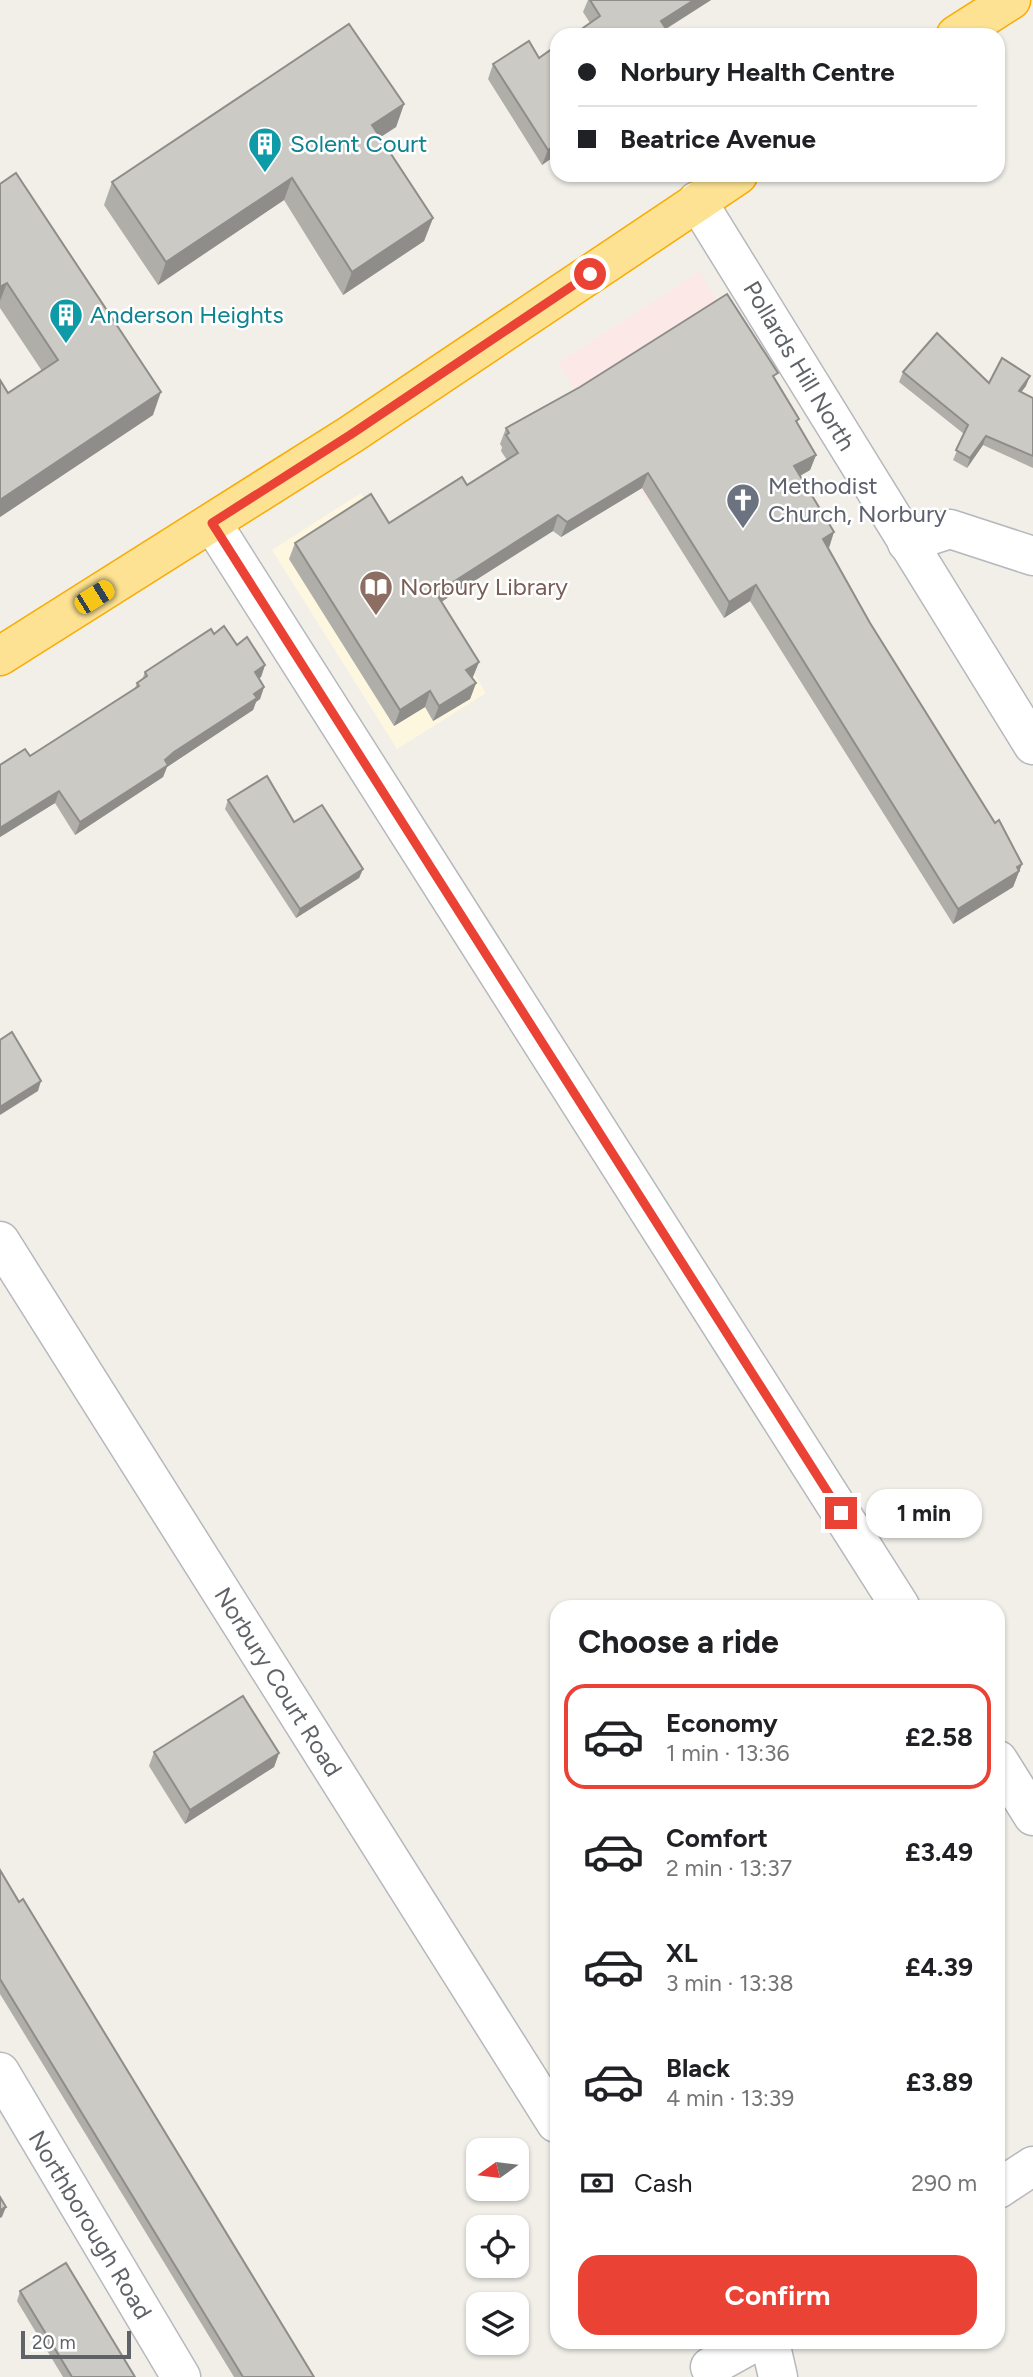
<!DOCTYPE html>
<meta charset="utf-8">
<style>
body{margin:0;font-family:Figtree,sans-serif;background:#f2f2f2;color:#202124;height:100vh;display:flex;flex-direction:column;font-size:26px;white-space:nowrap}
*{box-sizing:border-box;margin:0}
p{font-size:23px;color:#757577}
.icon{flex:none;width:38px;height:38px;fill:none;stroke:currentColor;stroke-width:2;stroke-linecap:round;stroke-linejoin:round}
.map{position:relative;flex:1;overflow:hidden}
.sheet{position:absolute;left:550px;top:1600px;width:455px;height:749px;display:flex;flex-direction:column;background:#fff;border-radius:21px;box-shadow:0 2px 5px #0004}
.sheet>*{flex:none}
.banner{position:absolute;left:550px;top:28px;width:455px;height:154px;border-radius:21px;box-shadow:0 2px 5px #0004;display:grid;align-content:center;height:154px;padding:0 28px;background:#fff}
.needle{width:46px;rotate:256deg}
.buttons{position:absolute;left:466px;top:2138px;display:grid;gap:14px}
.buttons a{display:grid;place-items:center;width:63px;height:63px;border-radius:14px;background:#fff;box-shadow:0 2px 5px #0004;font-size:35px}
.scale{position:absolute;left:21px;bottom:18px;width:110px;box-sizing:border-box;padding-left:7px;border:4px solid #5f6368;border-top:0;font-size:19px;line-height:24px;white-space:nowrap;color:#5f6368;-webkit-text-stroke:5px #fff;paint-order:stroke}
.end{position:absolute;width:32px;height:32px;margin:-16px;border:9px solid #ea4335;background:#fff;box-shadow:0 0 0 4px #fff}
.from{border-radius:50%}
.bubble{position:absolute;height:49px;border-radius:21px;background:#fff;box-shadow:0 2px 5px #0004;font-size:23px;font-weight:700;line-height:49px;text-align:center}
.car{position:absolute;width:21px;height:42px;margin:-21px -10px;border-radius:9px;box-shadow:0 0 5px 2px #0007;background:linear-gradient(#f5c518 24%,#345 0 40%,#f5c518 0 76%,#345 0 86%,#f5c518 0)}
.banner b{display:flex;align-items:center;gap:24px;height:66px;font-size:26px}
.banner b+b{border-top:2px solid #e0e0e0}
.banner i{width:18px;height:18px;background:#202124}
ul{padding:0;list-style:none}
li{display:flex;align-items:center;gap:21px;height:105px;margin:0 14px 10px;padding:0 14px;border:4px solid transparent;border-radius:21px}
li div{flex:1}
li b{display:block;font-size:26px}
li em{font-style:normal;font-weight:700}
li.current{border-color:#ea4335}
li>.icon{width:63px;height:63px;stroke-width:1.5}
h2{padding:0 28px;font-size:32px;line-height:84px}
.pay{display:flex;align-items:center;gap:18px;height:77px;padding:0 28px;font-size:26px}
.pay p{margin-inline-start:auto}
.action{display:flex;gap:14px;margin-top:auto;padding:14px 28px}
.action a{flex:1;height:80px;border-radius:21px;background:#ea4335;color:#fff;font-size:28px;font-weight:700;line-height:80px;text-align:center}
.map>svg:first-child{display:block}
.commercial{fill:#fef7e0}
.medical{fill:#fce8e6}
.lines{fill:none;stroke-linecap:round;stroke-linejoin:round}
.street-casing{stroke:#b5b8bc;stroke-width:41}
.secondary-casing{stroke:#b6babf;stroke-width:41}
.highway-casing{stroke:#f9ab00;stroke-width:41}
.street{stroke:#fff;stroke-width:38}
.secondary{stroke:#fff;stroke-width:38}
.highway{stroke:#fde293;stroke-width:38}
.wall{fill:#afaea9}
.shaded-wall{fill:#8f8d8a}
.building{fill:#cccac5;stroke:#8f8d8a;stroke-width:2}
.route{stroke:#ea4335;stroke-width:9}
.labels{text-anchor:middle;stroke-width:5;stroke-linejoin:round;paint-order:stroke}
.culture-label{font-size:24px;fill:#0d838f;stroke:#fff;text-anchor:start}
.street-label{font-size:24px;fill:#5f6368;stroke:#fff}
.worship-label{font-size:24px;fill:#5b616d;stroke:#fff;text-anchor:start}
.education-label{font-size:24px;fill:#785e54;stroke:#fff;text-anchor:start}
</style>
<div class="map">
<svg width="1033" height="2377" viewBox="0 0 1033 2377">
<rect width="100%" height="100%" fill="#f1efe8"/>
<!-- commercial -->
<path class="commercial" d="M361,493L486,693L397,749L272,550Z"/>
<!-- medical -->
<path class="medical" d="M699,272L790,411L647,502L558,363Z"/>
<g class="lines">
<!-- street casing -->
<g class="street-casing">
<g id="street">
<path d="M697,201L1033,745"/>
<path d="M212,523L900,1606"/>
<path d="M907,543L950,529L1033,556"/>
<path d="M0,1241L556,2123"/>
<path d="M998,1760L1033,1816"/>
<path d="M998,2189L1033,2166"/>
<path d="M770,2342L778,2377"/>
<path d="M710,2367L755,2342"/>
</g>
</g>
<!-- secondary casing -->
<g class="secondary-casing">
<path id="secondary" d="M0,2072L181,2377"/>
</g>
<!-- highway casing -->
<g class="highway-casing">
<g id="highway">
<path d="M956,35L1011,0"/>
<path d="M0,656L350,435L738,175"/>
</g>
</g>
<!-- street -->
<use href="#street" class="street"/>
<!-- secondary -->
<use href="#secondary" class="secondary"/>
<!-- highway -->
<use href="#highway" class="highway"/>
</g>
<!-- wall -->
<g class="wall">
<path d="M588,0H711L666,29L590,23L583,12Z"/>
<path d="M556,46V155L542,165L488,79L493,64L539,58Z"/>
<path d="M404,104L396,127L380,137L433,218L424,241L343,295L284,200L158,285L104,205L112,182Z"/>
<path d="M0,184L153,415L0,517V380L8,393L42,371L0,308Z"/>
<path d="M903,372L989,383L1026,386L1021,392L1033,398V468L983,445L967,468L953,460L964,434L899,382Z"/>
<path d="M775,381L799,419L797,423L816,455L810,470L800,476L828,548L870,623L995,823L1022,864L1013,887L953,924L750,601L724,618L642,488L561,537L553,531L441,602L479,662L472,678L476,683L470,699L433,721L425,707L394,726L289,559L295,543L389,523L467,485L507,460L501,451L502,447L500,444L506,428Z"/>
<path d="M214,634L237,645L265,665L261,677L259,678L264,687L260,699L256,702L253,710L170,765L167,767L163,777L75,835L55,803L0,837V765L30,756L135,688L137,683L142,680L145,672Z"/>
<path d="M228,800L294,822L363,869L359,878L296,918L225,809Z"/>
<path d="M154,1752L279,1753L274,1767L185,1824L149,1766Z"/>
<path d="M0,1870L314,2377H234L0,1994Z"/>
<path d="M20,2291L135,2377H63L17,2301Z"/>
</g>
<!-- shaded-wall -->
<g class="shaded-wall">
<path d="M694,0H711L656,35L661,21Z"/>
<path d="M404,104L396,127L364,148L372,125Z"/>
<path d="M556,145V155L542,165L548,150Z"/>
<path d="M292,178L284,200L158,285L166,262Z"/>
<path d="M433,218L424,241L343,295L352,272Z"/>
<path d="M7,283L0,301V287Z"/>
<path d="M1030,376L1026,386L1015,400L1019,391Z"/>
<path d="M161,392L153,415L0,517V500Z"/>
<path d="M986,436L983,445L967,468L970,458Z"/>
<path d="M816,455L810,470L789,482L794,466Z"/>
<path d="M648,473L642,488L561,537L567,522Z"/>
<path d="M558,515L553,531L430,609L436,593Z"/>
<path d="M834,532L829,548L823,539Z"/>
<path d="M756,585L750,601L724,618L729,602Z"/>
<path d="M479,662L473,677L461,685L466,670Z"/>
<path d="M265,665L261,677L250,684L255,672Z"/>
<path d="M476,683L470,699L433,721L439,706Z"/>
<path d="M264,687L260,699L256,702L253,710L170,765L167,767L163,777L75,835L80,822Z"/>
<path d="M430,691L425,707L394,726L400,710Z"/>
<path d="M59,791L55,803L0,837V828Z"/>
<path d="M1022,864L1013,887L953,924L958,909Z"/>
<path d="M363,869L359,878L296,918L300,909Z"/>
<path d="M41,1081L38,1091L0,1115V1107Z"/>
<path d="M279,1753L274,1767L185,1824L190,1810Z"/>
<path d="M6,2207L2,2217L0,2218V2210Z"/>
</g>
<!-- building -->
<g class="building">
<path d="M590,0H694L661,21L670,35H573L600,16Z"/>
<path d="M349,24L404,104L372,125L433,218L352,272L292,178L166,262L112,182Z"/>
<path d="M529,41L539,58L556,46V145L548,150L493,64Z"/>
<path d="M16,173L161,392L0,500V380L8,393L58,360L7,283L0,287V184Z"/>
<path d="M727,294L778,373L773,376L799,419L796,421L816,455L794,466L834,532L823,539L870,623L995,823L999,820L1022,864L1017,867L1019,871L958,909L756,585L729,602L648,473L567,522L558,515L436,593L479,662L466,670L476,683L439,706L430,691L400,710L295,543L371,494L389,523L462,477L467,485L518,453L506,435L509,433L506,428L580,387Z"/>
<path d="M937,333L989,383L1002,358L1030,376L1019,391L1033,398V456L986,436L970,458L956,450L968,425L903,372Z"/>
<path d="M224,626L237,645L247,637L265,665L255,672L264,687L254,694L257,698L174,752L165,760L168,765L80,822L59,791L0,828V765L25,749L30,756L139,686L137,683L147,676L145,672L211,629L214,634Z"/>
<path d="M267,776L294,822L322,805L363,869L300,909L228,800Z"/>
<path d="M12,1032L41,1081L0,1107V1040Z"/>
<path d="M243,1696L279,1753L190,1810L154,1752Z"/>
<path d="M0,1870L19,1902L23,1899L314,2377H243L0,1979Z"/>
<path d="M0,2197L6,2207L0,2210Z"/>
<path d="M66,2263L135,2377H72L20,2291Z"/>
</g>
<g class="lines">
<!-- route -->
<path class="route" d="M590,274L350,435L212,523L841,1513"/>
</g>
<!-- icons -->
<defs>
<g id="building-pin" transform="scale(1.75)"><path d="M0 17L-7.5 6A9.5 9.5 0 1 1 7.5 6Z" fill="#0f9aa8" stroke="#fff"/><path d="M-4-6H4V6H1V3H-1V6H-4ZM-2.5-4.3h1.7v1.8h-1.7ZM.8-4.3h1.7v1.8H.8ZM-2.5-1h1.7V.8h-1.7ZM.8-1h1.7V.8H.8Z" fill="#fff"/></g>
<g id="church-pin" transform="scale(1.75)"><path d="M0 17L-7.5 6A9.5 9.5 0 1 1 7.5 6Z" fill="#6b7280" stroke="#fff"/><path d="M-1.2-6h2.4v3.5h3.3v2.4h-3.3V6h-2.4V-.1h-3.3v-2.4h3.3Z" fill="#fff"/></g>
<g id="library-pin" transform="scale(1.75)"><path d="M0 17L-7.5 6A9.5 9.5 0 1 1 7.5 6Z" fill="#8d6e63" stroke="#fff"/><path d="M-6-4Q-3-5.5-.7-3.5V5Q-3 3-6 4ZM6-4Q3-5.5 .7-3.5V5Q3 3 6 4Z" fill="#fff"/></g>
</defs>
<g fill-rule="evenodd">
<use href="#building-pin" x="265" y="144"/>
<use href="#building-pin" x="66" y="315"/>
<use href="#church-pin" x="743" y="500"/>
<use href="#library-pin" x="376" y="587"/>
</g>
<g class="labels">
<!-- culture labels -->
<g class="culture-label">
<text x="290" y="152">Solent Court</text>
<text x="90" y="323">Anderson Heights</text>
</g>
<!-- street labels -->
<g class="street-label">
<text transform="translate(799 366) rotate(59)" y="8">Pollards Hill North</text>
<text transform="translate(278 1682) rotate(58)" y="8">Norbury Court Road</text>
<text transform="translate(90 2225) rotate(59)" y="8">Northborough Road</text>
</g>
<!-- worship labels -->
<g class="worship-label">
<text x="768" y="494">Methodist<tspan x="768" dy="28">Church, Norbury</tspan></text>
</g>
<!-- education labels -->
<g class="education-label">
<text x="400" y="595">Norbury Library</text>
</g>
</g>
</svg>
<div class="buttons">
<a><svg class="needle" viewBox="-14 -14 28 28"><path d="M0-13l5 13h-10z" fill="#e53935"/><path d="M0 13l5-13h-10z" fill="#757577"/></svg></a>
<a><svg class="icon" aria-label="locate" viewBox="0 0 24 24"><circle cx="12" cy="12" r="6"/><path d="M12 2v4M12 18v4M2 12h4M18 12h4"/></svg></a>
<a><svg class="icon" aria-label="layers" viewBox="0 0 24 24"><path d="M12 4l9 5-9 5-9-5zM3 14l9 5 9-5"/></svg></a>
</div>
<div class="scale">20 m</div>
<i class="end from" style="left:590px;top:274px"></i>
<i class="end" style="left:841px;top:1513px"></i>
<div class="bubble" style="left:866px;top:1489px;width:116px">1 min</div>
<i class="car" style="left:94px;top:597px;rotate:58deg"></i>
<div class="banner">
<b><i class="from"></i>Norbury Health Centre</b>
<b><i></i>Beatrice Avenue</b>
</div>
<section class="sheet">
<h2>Choose a ride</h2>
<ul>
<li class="current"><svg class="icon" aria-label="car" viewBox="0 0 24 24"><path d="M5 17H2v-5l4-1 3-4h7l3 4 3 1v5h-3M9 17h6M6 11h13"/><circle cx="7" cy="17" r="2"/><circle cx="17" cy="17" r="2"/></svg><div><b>Economy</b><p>1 min · 13:36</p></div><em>£2.58</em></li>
<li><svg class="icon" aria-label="car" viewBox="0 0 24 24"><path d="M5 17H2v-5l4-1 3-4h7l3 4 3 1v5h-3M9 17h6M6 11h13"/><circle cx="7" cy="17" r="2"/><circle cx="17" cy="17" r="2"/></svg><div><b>Comfort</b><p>2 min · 13:37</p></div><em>£3.49</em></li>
<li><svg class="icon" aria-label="car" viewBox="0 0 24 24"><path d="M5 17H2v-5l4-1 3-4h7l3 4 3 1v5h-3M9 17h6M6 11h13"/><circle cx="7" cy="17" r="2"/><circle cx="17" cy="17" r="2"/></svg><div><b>XL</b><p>3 min · 13:38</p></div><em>£4.39</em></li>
<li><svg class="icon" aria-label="car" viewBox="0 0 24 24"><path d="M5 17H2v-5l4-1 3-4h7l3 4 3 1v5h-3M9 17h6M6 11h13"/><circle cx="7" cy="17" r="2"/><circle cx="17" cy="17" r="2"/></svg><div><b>Black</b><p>4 min · 13:39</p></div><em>£3.89</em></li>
</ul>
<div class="pay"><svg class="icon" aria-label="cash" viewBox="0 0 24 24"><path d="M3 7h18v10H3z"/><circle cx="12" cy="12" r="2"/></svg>Cash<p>290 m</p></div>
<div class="action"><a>Confirm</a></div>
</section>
</div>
